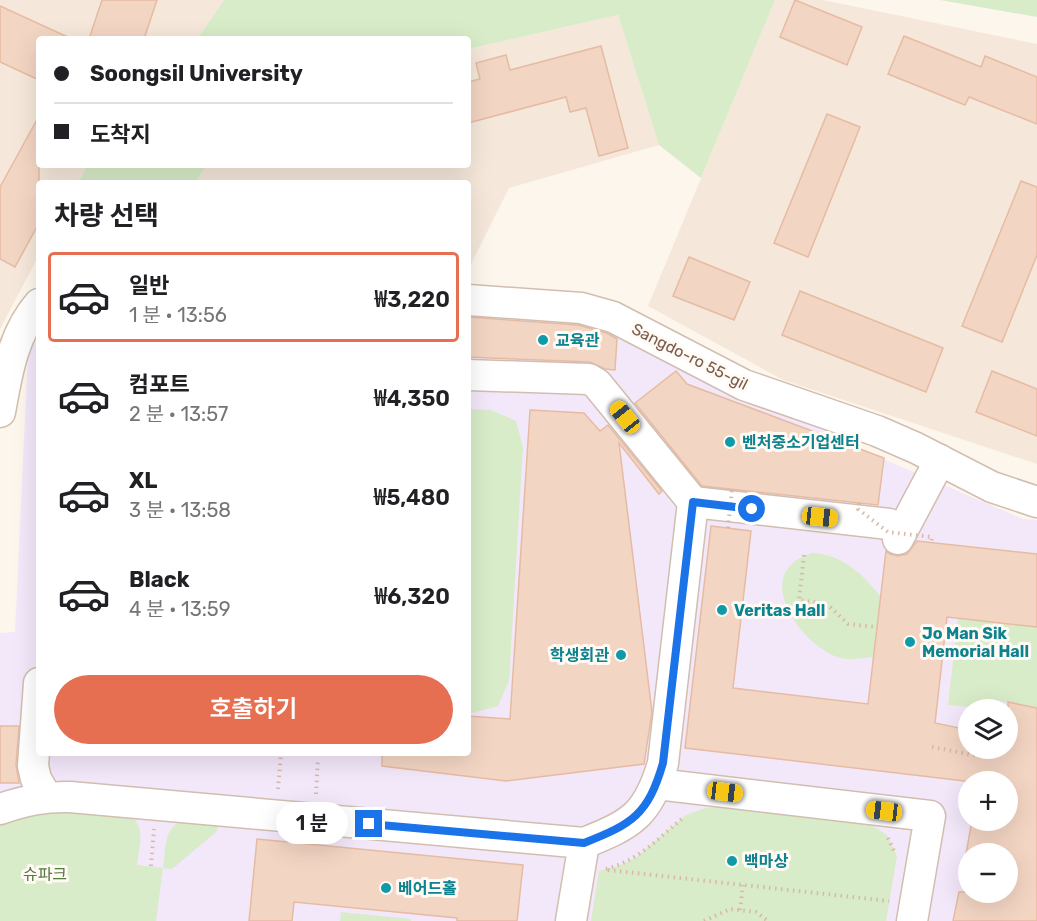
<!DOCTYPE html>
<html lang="ko">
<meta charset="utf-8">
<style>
body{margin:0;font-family:Rubik,"Noto Sans KR",sans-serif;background:#f6f6f6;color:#202124;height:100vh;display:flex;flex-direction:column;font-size:22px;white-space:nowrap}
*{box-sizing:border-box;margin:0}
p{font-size:20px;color:#757577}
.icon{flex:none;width:33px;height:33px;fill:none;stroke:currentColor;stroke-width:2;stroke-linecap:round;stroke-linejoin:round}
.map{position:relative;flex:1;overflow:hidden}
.sheet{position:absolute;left:36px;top:180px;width:435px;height:576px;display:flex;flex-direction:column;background:#fff;border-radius:6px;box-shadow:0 6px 24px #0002}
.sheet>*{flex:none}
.hud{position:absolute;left:36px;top:36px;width:435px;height:132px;border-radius:6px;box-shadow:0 6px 24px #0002;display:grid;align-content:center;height:132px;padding:0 18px;background:#fff}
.buttons{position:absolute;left:958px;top:699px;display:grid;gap:12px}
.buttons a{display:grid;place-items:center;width:60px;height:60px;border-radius:50%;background:#fff;box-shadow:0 6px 24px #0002;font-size:30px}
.end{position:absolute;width:27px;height:27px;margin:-14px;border:8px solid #1a73e8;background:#fff;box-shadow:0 0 0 3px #fff}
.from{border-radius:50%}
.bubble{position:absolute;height:42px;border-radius:21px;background:#fff;box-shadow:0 6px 24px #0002;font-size:20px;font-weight:600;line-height:42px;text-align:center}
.car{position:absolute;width:18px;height:36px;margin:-18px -9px;border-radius:8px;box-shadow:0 0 4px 2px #0007;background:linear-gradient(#f5c518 24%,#345 0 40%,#f5c518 0 76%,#345 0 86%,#f5c518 0)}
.hud b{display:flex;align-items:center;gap:21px;height:57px;font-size:22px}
.hud b+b{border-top:2px solid #e0e0e0}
.hud i{width:15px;height:15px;background:#202124}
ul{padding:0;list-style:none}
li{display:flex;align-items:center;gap:18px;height:90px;margin:0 12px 9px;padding:0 6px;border:3px solid transparent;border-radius:6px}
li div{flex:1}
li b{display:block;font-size:22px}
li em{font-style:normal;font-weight:600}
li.active{border-color:#e76f51}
li>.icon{width:54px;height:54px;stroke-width:1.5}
h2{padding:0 18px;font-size:27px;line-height:72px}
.cta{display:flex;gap:12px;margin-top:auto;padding:12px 18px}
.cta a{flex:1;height:69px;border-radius:36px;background:#e76f51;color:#fff;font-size:24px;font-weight:600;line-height:69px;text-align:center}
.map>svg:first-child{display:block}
.residential{fill:#f5e8da}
.education{fill:#f3e8fa;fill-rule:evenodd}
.green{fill:#d8ecc9}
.building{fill:#f3d5c3;stroke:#e6bba3;stroke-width:1.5}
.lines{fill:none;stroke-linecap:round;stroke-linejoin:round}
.minor-casing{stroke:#d1beb0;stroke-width:33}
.path{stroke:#d9b8a5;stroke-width:4;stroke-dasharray:1.5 4.5;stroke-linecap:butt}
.minor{stroke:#fff;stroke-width:30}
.path-bridge{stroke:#d9b8a5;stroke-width:4;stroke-dasharray:1.5 4.5;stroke-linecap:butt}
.route{stroke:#1a73e8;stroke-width:8}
.culture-dot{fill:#0f9aa8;stroke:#fffaf3;stroke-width:2}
.labels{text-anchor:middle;stroke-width:6;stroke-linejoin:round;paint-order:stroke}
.culture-label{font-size:16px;font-weight:bold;fill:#0d838f;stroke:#fffaf3;text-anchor:start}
.street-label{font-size:16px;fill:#7a5c4d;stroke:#fffaf3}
.park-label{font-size:16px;fill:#537a41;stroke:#fffaf3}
</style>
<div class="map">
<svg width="1037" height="921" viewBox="0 0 1037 921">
<rect width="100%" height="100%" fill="#fdf6ec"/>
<!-- residential -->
<g class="residential">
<path d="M0,0H224L197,39H39V165H88L78,183H39V255L0,329Z"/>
<path d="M775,0H823L1037,44V464L783,380L648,306Z"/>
<path d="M618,15L659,145L509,188L471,264L468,265V183H195L206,165H468V49Z"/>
</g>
<!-- education -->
<path class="education" d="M468,306L619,321L867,452L1023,519L1037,520V921H0V633L15,632L28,351L39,336V753H468ZM969,710H1008V748H969ZM969,782H1008V820H969ZM969,854H1008V892H969Z"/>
<!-- green -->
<g class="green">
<path d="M224,0H775L701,178L659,145L618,15L468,49V39H197Z"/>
<path d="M940,0H1037V17Z"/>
<path d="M88,165H206L195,183H78Z"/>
<path d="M468,409L491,410L516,421L523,447L509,681L498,706L472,713H468Z"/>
<path d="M812,553C842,554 863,574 880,596L874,657C862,658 849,661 837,657C798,642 750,572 812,553Z"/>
<path d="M958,618L1037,627V708L994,700L992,709L948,705Z"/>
<path d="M729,806L865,821L887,835L897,856L886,921H591L599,871L618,866L635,858L686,815L705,808Z"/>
<path d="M35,809L126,810C147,829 140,839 137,865L163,868C165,858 164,844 168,835C178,813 200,817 219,819L217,831L172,869L163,868L156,921H0V821Z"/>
<path d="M341,912L411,919V921H340Z"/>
</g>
<!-- building -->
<g class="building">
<path d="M102,0H157L144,39H89Z"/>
<path d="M795,0L862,27L847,65L780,37Z"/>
<path d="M0,6L72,39H39V80L0,62Z"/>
<path d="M904,36L981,67L985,56L1037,77V124L969,97L965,105L888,74Z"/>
<path d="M601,46L628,148L599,156L586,108L570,112L566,97L468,123V82L480,79L476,63L506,55L510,70Z"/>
<path d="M827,114L860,127L808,257L774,243Z"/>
<path d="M39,116V223L15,267L0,259V187Z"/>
<path d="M1021,181L1037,187V255L1002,342L962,326Z"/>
<path d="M689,257L750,282L734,320L673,296Z"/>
<path d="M800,291L943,348L926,392L782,335Z"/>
<path d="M468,317L578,325L607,333L617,339L615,370L605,369L590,362L468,357Z"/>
<path d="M676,371L687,384L884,458L878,505L702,486L635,403Z"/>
<path d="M992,371L1037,389V436L976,412Z"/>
<path d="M530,410L584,413L600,431L608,425L662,491L659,494L619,443L652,712L644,764L506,781L382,766V753H468V716L510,719Z"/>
<path d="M711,526L751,531L733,688L868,704L886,551L890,554L898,556L907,554L917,541L1037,554V627L947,617L935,723L969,730V748H1008V702L1037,708V921H953L959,892H1008V854H966L972,820H1008V782H973L685,748Z"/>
<path d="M0,726H19L16,765L19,783H0Z"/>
<path d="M257,839L523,865L517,921H457V918L294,902L292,921H249Z"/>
</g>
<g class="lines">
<!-- minor casing -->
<g class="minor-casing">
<g id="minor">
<path d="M468,300L581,308L613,317L744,385L877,431L916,448L992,487L1037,502"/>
<path d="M0,412C7,373 13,334 39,304"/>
<path d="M693,502L889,524"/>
<path d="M898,539L940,460"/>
<path d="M39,683L33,766L36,779L46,796"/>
<path d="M657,784L930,816L912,921"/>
<path d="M0,809C24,801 45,796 70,797L584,843C632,824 648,815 663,763L693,502L597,384L589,379L468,375"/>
<path d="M571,921L584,843"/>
</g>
</g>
<!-- path -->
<g class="path">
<path d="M804,555L799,600L827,604L848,624L877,627"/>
<path d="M932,747L983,757"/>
<path d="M278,789L281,754"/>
<path d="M316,794L318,759"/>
<path d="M888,838L895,853"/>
<path d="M151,866L154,829"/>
<path d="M606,869C638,861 660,837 685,816"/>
<path d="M608,870L889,901"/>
<path d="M740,910L743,885"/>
<path d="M704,921L730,909L756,912L768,921"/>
</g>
<!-- minor -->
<use href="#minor" class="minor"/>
<!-- path-bridge -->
<g class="path-bridge">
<path d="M859,503L858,509L888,532L932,537L931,542"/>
<path d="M728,528L732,489"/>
</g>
</g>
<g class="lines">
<!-- route -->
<path class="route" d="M369,824L584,843C632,824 648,815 663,763L693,502L752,509"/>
</g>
<!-- markers -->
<g class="culture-dot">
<circle cx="543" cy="340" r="6"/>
<circle cx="730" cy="442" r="6"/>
<circle cx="722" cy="610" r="6"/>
<circle cx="910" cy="642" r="6"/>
<circle cx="621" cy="655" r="6"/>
<circle cx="732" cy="861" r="6"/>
<circle cx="386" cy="888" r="6"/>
</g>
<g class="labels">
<!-- culture labels -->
<g class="culture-label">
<text x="555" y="346">교육관</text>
<text x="742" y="448">벤처중소기업센터</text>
<text x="734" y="616">Veritas Hall</text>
<text x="922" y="639">Jo Man Sik<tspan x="922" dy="18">Memorial Hall</tspan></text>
<text x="609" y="661" text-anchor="end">학생회관</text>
<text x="744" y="867">백마상</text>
<text x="398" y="894">베어드홀</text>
</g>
<!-- street labels -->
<g class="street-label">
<text transform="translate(690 356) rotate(27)" y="6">Sangdo-ro 55-gil</text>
</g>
<!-- park labels -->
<g class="park-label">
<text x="45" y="880">슈파크</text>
</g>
</g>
</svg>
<div class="buttons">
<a><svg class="icon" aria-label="layers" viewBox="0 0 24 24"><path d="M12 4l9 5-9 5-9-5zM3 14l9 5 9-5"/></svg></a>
<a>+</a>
<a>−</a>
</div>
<i class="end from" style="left:752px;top:509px"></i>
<i class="end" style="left:369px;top:824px"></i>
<div class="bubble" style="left:276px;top:802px;width:72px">1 분</div>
<i class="car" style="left:625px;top:417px;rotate:321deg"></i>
<i class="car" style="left:820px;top:517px;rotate:96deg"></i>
<i class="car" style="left:725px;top:792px;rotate:97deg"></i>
<i class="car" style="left:884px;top:811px;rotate:277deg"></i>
<div class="hud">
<b><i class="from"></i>Soongsil University</b>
<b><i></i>도착지</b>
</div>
<section class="sheet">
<h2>차량 선택</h2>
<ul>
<li class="active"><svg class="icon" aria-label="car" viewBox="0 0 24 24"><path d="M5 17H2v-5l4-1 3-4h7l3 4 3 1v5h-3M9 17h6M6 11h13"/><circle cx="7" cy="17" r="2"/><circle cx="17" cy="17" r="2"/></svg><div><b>일반</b><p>1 분 · 13:56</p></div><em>₩3,220</em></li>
<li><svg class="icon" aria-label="car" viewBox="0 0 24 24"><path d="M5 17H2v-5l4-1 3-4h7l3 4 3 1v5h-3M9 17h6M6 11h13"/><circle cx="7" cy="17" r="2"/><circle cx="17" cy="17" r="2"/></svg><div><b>컴포트</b><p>2 분 · 13:57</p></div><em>₩4,350</em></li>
<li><svg class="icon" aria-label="car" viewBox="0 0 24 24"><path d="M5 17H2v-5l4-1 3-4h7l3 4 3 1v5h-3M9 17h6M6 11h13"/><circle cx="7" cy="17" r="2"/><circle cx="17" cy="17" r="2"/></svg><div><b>XL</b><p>3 분 · 13:58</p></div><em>₩5,480</em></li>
<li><svg class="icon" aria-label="car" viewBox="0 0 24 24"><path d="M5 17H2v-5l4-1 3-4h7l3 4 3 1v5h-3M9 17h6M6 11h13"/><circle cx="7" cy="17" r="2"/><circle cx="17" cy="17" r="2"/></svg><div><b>Black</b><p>4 분 · 13:59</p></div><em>₩6,320</em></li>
</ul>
<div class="cta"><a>호출하기</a></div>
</section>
</div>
